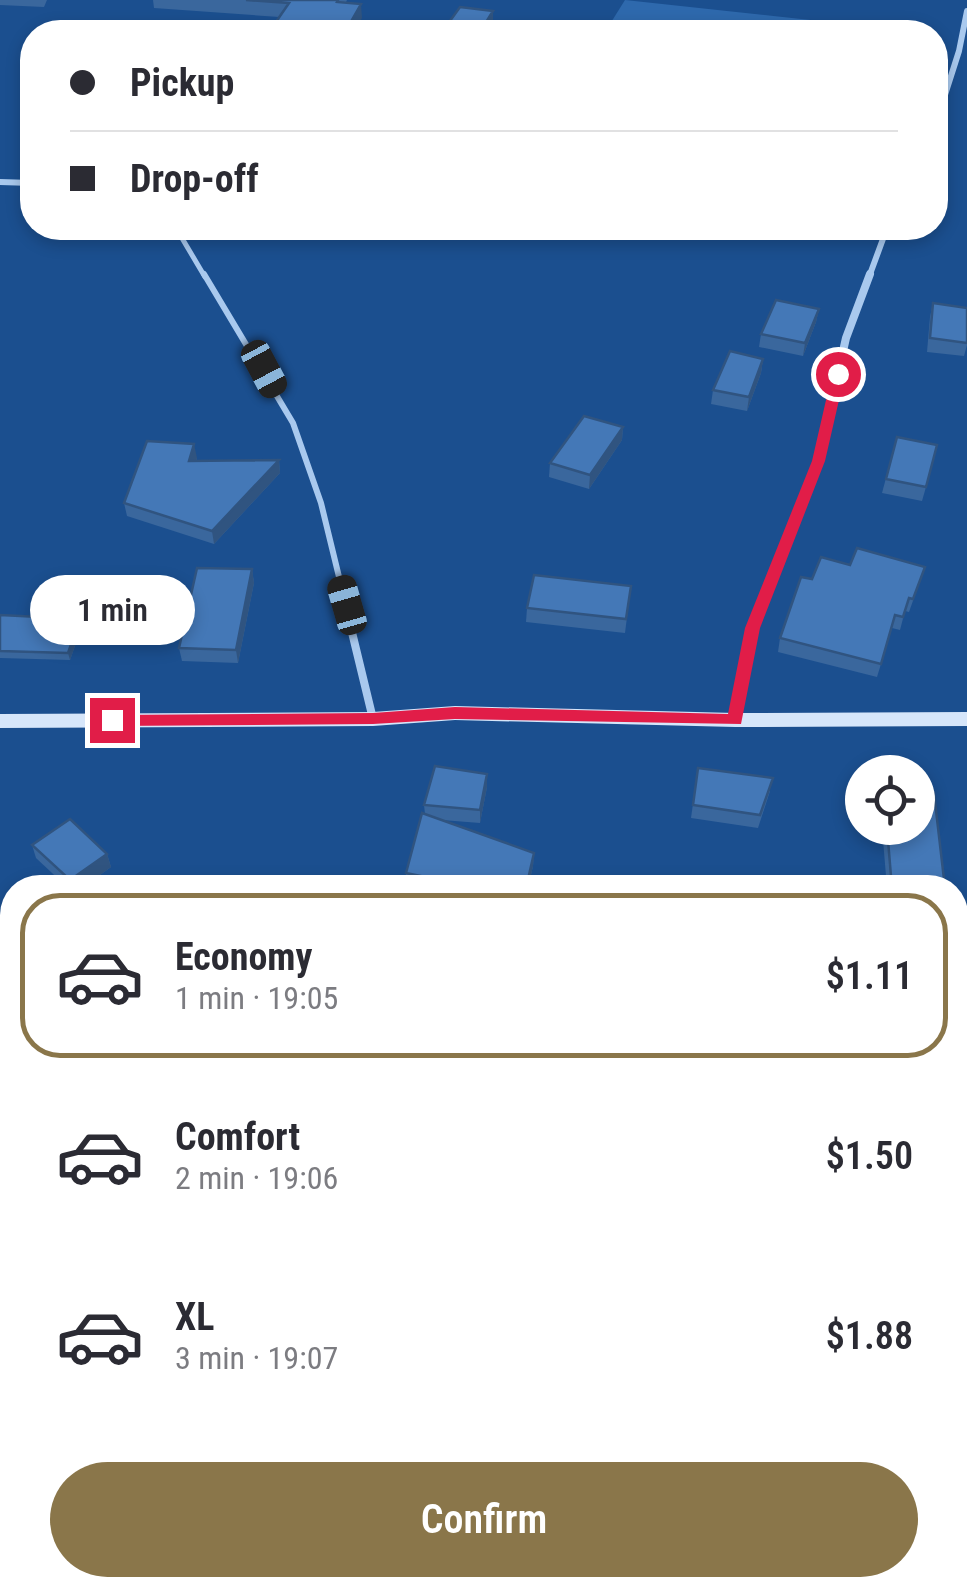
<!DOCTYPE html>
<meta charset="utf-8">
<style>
body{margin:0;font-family:"Roboto Condensed",sans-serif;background:#f2f2f3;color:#2b2b33;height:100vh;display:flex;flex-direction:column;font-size:38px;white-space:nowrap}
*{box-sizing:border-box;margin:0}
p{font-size:32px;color:#7c7c81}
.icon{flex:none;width:55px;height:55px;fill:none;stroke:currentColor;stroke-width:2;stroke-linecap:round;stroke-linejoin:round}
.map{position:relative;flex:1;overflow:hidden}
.sheet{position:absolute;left:0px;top:875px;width:968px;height:722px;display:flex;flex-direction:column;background:#fff;border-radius:40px 40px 0 0;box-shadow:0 5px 15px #0003}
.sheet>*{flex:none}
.hud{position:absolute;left:20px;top:20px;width:928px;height:220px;border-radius:40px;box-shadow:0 5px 15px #0003;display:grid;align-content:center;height:220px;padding:0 50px;background:#fff}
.controls{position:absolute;left:845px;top:755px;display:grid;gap:20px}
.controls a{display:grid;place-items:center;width:90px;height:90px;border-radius:50%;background:#fff;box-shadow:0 5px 15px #0003;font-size:50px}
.end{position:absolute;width:45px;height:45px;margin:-22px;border:12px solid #e11d48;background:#fff;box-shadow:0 0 0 5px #fff}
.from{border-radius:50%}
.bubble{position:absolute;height:70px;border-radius:35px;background:#fff;box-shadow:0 5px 15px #0003;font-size:32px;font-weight:600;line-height:70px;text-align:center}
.car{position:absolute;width:30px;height:60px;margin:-30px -15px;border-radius:12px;box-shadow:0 0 8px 2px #0007;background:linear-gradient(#222 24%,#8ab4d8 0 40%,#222 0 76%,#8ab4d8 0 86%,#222 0)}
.hud b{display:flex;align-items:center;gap:35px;height:95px;font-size:38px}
.hud b+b{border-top:2px solid #e1e1e2}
.hud i{width:25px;height:25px;background:#2b2b33}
ul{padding:18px 0 0;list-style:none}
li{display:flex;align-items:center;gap:30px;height:165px;margin:0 20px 15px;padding:0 30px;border:5px solid transparent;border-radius:40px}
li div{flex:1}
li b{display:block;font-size:38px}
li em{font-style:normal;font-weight:600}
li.on{border-color:#8a764a}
li>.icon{width:90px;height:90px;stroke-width:1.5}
.action{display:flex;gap:20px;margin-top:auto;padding:20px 50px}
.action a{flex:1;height:115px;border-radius:60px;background:#8a764a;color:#fff;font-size:40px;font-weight:600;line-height:115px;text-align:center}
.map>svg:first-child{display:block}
.green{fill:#2e69ad}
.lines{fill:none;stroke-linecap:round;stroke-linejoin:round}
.lane-far2{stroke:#a9c9ee;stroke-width:5}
.lane-far1{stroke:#a9c9ee;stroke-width:6}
.lane{stroke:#a9c9ee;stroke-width:8}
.street-far2{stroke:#a9c9ee;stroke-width:6}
.street-far1{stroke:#a9c9ee;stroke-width:8}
.street{stroke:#a9c9ee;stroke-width:10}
.secondary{fill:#d6e6fa;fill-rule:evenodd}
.wall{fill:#3a679d}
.shaded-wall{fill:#305480}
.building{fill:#4478b7;stroke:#305480;stroke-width:2.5}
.route{fill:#e11d48}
</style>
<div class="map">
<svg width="967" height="1596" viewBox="0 0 967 1596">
<rect width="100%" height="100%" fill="#1b4f8f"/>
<!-- green -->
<path class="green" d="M625,0L838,23L834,32H605Z"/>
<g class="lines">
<!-- lane-far2 -->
<path class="lane-far2" d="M176,228L205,277"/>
<!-- lane-far1 -->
<path class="lane-far1" d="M204,274L293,423L321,503L350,622"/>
<!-- lane -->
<path class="lane" d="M349,620L373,719"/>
<!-- street-far2 -->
<g class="street-far2">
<path d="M935,126L959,51L967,11"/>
<path d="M0,182L32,183"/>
<path d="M869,277L887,228"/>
</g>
<!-- street-far1 -->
<path class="street-far1" d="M754,622L818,461L846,338L870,274"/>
<!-- street -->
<path class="street" d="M735,720L755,620"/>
<!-- secondary -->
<path class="secondary" d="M455,706L735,713L967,712V726L735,727L455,720L373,726L0,728V714L373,712Z"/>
</g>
<!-- wall -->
<g class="wall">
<path d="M0,0H47L44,7L0,5Z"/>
<path d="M153,0H347L346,2L362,18L279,17L154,8Z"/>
<path d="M933,303L967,308V345L964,356L927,352L930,317Z"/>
<path d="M819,309L816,322L803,356L759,347L761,334Z"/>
<path d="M763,359L761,373L747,411L711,404L713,390Z"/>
<path d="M623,427L622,440L589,489L549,477L550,463Z"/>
<path d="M897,437L926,487L922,501L882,493Z"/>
<path d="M197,458L196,461L279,460L280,473L214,544L127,516L124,503Z"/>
<path d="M850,565L925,567L909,612L905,611L900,630L892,628L877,677L778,652L780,638L812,579Z"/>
<path d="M252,569L254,583L238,663L182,661L179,648Z"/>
<path d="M631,586L625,633L526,622L527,608Z"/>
<path d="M0,615L80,619L82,626L70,660L0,658Z"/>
<path d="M698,768L770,791L758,828L691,818Z"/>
<path d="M487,787L480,823L442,820L534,853L533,866L528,888H415L406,886V873L425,814L424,805Z"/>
<path d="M882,828H918L945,888H887Z"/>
<path d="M32,845L107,854L111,867L82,888H68L36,858Z"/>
<path d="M967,1516V1559L957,1554Z"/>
</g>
<!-- shaded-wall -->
<g class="shaded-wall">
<path d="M361,4L362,18L354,32H345Z"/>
<path d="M493,11V23L487,32H480Z"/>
<path d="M819,309L816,322L803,356L805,343Z"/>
<path d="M763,359L761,373L747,411L749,397Z"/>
<path d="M623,427L622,440L589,489L590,475Z"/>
<path d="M194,444L197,458L191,474L189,461Z"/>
<path d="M279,460L280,473L214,544L212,531Z"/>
<path d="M252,569L254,583L238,663L236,650Z"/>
<path d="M80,619L82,626L70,660L68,653Z"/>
<path d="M487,774V787L480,823V810Z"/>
<path d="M534,853L533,866L528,888H526Z"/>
<path d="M107,854L111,867L82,888H72L70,880Z"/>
</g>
<!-- building -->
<g class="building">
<path d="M246,0H338L337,2L361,4L345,32H269L289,3Z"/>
<path d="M460,7L493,11L480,32H442Z"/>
<path d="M776,300L819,309L805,343L761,334Z"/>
<path d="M933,303L967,308V343L930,338Z"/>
<path d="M730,351L763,359L749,397L713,390Z"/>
<path d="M584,416L623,427L590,475L550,463Z"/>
<path d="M897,437L937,445L926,487L886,479Z"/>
<path d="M147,441L194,444L189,461L279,460L212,531L124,503Z"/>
<path d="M857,548L925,567L913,599L909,598L903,617L895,615L881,664L780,638L801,577L812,579L821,557L850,565Z"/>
<path d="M197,568L252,569L236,650L179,648Z"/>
<path d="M534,575L631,586L626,619L527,608Z"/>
<path d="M0,615L80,619L68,653L0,651Z"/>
<path d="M435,766L487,774L480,810L424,805Z"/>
<path d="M698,768L773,778L760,815L693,805Z"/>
<path d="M918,792L934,793L945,888H892L887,828H918Z"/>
<path d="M422,813L534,853L526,888H479L406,873Z"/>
<path d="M70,819L107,854L70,880L32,845Z"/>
</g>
<!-- route -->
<path class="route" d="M838,370L845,374L825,461L760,628L741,724L455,719L373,724L112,726L104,720L112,715L373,713L455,707L728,714L745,628L812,461L832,374Z"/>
</svg>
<div class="controls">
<a><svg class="icon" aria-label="locate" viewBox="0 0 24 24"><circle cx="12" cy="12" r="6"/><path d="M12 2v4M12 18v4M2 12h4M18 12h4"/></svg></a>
</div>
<i class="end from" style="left:838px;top:374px"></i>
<i class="end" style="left:112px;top:720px"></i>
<div class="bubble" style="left:30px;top:575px;width:165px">1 min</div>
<i class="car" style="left:264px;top:369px;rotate:152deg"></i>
<i class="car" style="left:347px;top:605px;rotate:344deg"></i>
<div class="hud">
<b><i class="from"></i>Pickup</b>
<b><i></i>Drop-off</b>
</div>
<section class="sheet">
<ul>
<li class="on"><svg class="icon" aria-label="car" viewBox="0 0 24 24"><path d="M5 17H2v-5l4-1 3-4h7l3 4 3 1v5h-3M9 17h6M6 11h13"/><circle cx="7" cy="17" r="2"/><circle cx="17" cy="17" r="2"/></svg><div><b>Economy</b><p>1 min · 19:05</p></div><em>$1.11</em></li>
<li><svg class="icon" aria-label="car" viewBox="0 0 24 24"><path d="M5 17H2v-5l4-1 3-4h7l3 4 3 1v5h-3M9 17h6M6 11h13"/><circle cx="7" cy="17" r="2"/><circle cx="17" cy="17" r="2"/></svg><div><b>Comfort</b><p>2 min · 19:06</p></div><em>$1.50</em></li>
<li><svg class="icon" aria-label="car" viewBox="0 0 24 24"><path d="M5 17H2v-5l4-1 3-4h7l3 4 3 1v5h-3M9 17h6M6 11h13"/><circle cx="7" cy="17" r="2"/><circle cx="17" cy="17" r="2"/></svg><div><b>XL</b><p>3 min · 19:07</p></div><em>$1.88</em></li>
</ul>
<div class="action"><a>Confirm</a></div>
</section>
</div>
